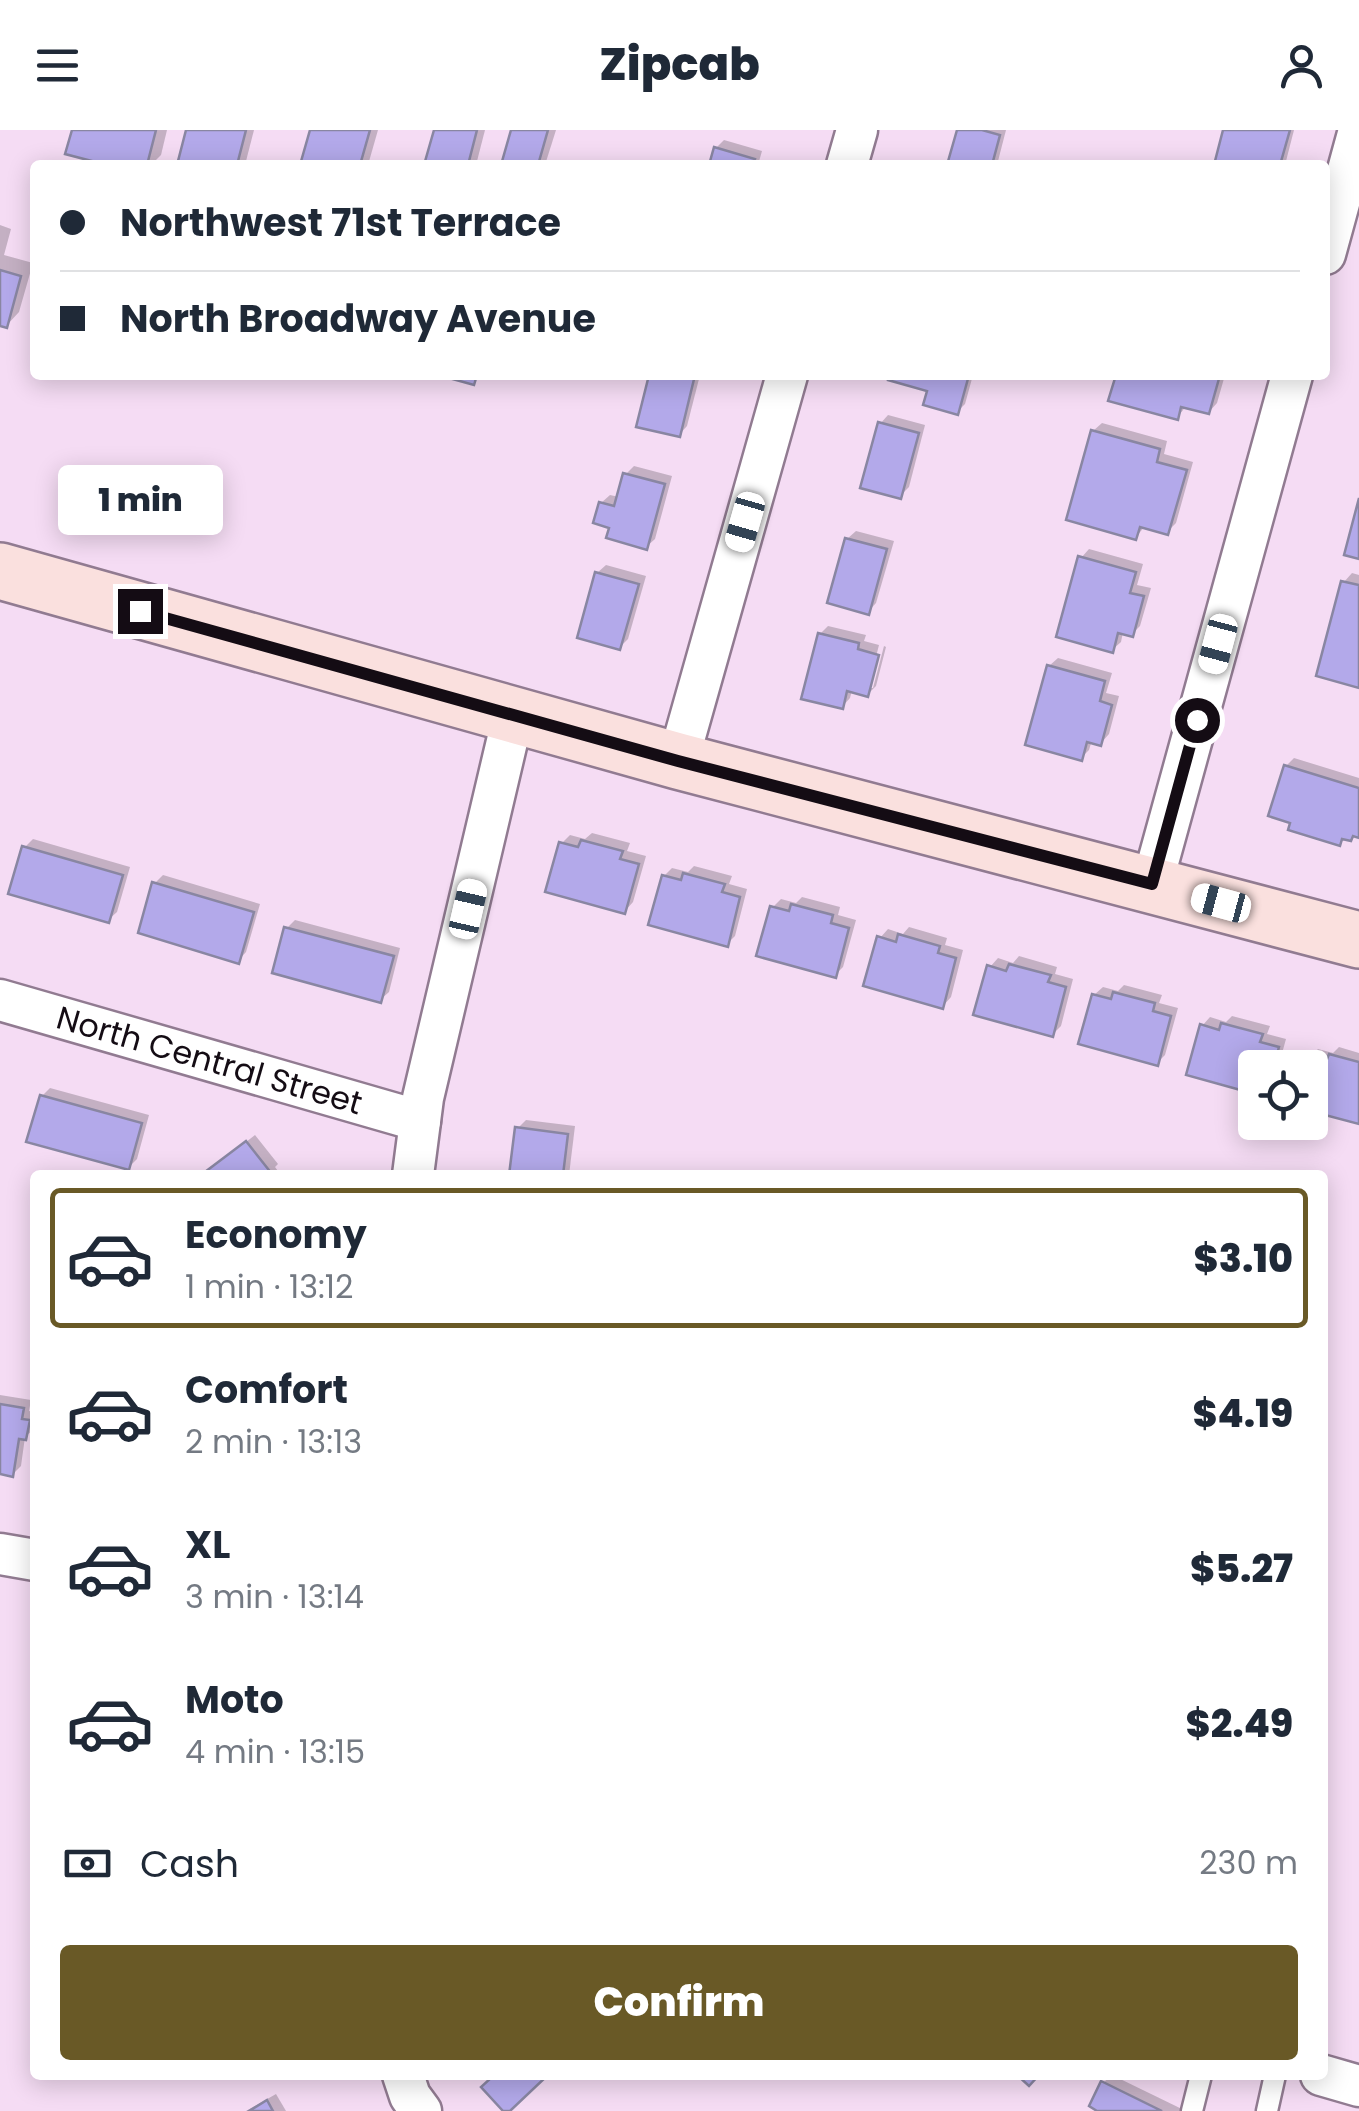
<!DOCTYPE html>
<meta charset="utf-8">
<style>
body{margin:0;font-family:Poppins,sans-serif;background:#f2f2f3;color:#1f2937;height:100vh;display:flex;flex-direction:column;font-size:38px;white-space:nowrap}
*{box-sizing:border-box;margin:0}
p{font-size:32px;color:#747a83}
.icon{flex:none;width:55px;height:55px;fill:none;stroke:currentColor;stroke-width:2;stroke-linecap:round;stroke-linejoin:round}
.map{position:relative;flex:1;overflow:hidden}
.side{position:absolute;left:30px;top:1040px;width:1298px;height:910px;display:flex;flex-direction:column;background:#fff;border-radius:10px;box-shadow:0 5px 25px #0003}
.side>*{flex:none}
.banner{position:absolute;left:30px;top:30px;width:1300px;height:220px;border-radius:10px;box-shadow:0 5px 25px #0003;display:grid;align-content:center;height:220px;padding:0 30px;background:#fff}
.buttons{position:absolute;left:1238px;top:920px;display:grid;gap:20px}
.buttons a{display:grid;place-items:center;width:90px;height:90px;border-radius:10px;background:#fff;box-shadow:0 5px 25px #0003;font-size:50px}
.end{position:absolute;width:45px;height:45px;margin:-22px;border:12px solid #140c14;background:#fff;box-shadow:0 0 0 5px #fff}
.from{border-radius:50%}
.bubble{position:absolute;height:70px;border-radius:10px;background:#fff;box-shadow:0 5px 25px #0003;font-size:32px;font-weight:800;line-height:70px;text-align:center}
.car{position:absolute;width:30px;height:60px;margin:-30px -15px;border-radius:12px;box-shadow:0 0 8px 2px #0007;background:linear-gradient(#fff 24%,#345 0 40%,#fff 0 76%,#345 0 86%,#fff 0)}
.banner b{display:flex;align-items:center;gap:35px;height:95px;font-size:38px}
.banner b+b{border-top:2px solid #e0e1e3}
.banner i{width:25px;height:25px;background:#1f2937}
ul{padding:18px 0 0;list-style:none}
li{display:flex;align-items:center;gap:30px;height:140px;margin:0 20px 15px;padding:0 10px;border:5px solid transparent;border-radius:10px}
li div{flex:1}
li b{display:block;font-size:38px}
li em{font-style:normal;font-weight:800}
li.on{border-color:#695926}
li>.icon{width:90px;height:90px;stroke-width:1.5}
.pay{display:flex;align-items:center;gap:25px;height:110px;padding:0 30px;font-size:38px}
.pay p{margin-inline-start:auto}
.primary-button{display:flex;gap:20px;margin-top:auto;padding:20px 30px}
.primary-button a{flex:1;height:115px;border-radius:10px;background:#695926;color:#fff;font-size:40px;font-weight:800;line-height:115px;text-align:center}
header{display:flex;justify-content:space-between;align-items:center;height:130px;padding:0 30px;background:#fff;font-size:45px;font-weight:800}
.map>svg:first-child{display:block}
.shadow{fill:#0003}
.building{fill:#b3a9ea;stroke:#8986a2;stroke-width:2.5}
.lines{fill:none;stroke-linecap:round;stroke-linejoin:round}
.service-casing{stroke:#917b91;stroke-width:25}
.minor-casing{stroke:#917b91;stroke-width:45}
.secondary-casing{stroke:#917b91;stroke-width:60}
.service{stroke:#fff;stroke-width:20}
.minor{stroke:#fff;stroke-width:40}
.secondary{stroke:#fae0de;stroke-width:55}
.route{stroke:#140c14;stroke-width:12}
.labels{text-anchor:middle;stroke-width:9;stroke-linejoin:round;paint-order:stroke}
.street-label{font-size:32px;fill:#140c14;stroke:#f5dcf4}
</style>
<header><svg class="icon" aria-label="menu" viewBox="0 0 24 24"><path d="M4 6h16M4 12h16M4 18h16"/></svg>Zipcab<svg class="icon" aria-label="person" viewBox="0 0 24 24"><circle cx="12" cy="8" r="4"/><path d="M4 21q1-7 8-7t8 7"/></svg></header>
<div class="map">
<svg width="1359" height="1981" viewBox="0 0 1359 1981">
<rect width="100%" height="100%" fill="#f5dcf4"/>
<!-- shadow -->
<g class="shadow">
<path d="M74,0H167L161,25L151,35H117Z"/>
<path d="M189,0H254L245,35H180Z"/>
<path d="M312,0H378L368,35H303Z"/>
<path d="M436,0H485L476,35H427Z"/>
<path d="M514,0H556L545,35H504Z"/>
<path d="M960,0H1006L997,35H950Z"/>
<path d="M1226,0H1294L1285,35H1242Z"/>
<path d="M724,10L762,21L758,35H711L716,18Z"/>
<path d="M0,95L11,99L4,125L33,133L19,182L7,195L0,194Z"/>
<path d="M651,245H700L687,296L679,305Z"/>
<path d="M892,245H973L965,274L957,282L930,260Z"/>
<path d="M1118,245H1225L1217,273L1209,282L1186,276L1177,288Z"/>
<path d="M888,285L925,295L909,357L900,366L880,294Z"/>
<path d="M1102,293L1167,311L1164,324L1193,332L1176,393L1167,402L1145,396L1136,407L1093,301Z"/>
<path d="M634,336L672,346L655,409L646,417L612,396L601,373L610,365L619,367L626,344Z"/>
<path d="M856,401L894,411L876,473L868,482L847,409Z"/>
<path d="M1089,419L1143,434L1137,455L1151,458L1140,496L1132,504L1123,502L1121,512L1112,520L1081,428Z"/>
<path d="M606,435L646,446L628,509L620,517L597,443Z"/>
<path d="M1352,443L1359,445V555L1344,452Z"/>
<path d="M828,496L866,505L864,511L879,515L868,558H873L884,516L886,517L876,556L868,564L852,560L850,568L842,577L820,504Z"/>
<path d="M1058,528L1112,543L1106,563L1119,566L1109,604L1101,613L1092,610L1089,620L1081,628L1049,536Z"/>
<path d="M1294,628L1359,648V705L1355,704L1351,709L1346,707L1340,714L1286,636Z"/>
<path d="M592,703L630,713L627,721L646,726L633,772L625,781L562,713L570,705L585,709Z"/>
<path d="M33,709L130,737L117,782L108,790L24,718Z"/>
<path d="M694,736L732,746L729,754L747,759L735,806L727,814L664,746L672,738L688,742Z"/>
<path d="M163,745L260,774L246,822L238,831L154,754Z"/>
<path d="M802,767L840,777L838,785L856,790L843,837L835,845L773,777L781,769L796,773Z"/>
<path d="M295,790L400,818L389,862L380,870L287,798Z"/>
<path d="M909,797L947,808L945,815L963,820L951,867L943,876L880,808L888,799L903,804Z"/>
<path d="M1019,826L1057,837L1055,844L1073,849L1061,896L1053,904L990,837L998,828L1013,833Z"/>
<path d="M1124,855L1162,865L1159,873L1178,878L1165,925L1157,933L1094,865L1103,857L1118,861Z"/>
<path d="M1232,886L1270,896L1267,904L1286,909L1278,938H1255V961L1202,896L1210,887L1226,892Z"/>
<path d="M1339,917L1359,923V991L1310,978V927L1318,919L1333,923Z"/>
<path d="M50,958L149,985L137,1029L129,1037L42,966Z"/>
<path d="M526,990L575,996L569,1045H512L518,998Z"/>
<path d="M255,1005L278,1034L275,1037L281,1045H204Z"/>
<path d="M0,1265L31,1270L29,1281L35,1282L34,1299L25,1307L21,1336L13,1344L0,1342Z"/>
<path d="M1112,1945L1186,1981H1100L1103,1953Z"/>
<path d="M276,1964L286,1981H246Z"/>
</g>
<!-- building -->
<g class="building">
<path d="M72,0H156L147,35H107L65,24Z"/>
<path d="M186,0H246L237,35H177Z"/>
<path d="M310,0H370L360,35H300Z"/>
<path d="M434,0H477L468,35H424Z"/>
<path d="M511,0H548L538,35H501Z"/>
<path d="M957,0H982L1000,5L992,35H947Z"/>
<path d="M1223,0H1290L1280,35H1232L1215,31Z"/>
<path d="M714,17L755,29L753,35H709Z"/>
<path d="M0,140L21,146L7,198L0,196Z"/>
<path d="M438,245H477L474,255Z"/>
<path d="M649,245H695L680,307L636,297Z"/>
<path d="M889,245H969L958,285L923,275L927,261L888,250Z"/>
<path d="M1116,245H1220L1209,284L1181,277L1178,290L1108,271Z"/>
<path d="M878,292L919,303L901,369L860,358Z"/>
<path d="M1091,300L1160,319L1157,332L1187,340L1168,405L1140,397L1136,410L1066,390Z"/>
<path d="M623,343L665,354L647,420L606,408L609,398L593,393L599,372L614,376Z"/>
<path d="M1359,368V429L1344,425Z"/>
<path d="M845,408L887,419L869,485L827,473Z"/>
<path d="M1078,426L1136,442L1130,463L1144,466L1133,507L1118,503L1113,523L1056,507Z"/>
<path d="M595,442L639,454L620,520L577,508Z"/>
<path d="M1341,451L1359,455V558L1316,546Z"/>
<path d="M818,503L859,513L858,519L879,525L868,567L847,561L843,579L801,569Z"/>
<path d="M1047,535L1105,551L1100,571L1112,575L1101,616L1087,612L1082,631L1025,615Z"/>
<path d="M1284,635L1359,658V708L1353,706L1351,711L1342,709L1340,716L1288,700L1290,693L1268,686Z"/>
<path d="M581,710L623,721L620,729L639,734L625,784L545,762L559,712L578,717Z"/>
<path d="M22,716L123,745L109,793L8,764Z"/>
<path d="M683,743L725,754L722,762L740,767L728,817L648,795L662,745L681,750Z"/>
<path d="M152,752L254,782L239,834L138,803Z"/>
<path d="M791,774L833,785L831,793L849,798L836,848L756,826L770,776L789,781Z"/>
<path d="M284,797L394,826L381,873L272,843Z"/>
<path d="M898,804L940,816L938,823L956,828L943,879L863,856L877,806L896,812Z"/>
<path d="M1009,834L1051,845L1048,852L1066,857L1053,907L973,885L987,835L1006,841Z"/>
<path d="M1113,862L1155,873L1153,881L1171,886L1158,936L1078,914L1092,864L1111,869Z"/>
<path d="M1221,893L1263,904L1260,912L1279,917L1273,938H1255V964L1186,945L1200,894L1219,900Z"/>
<path d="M1329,924L1359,932V994L1310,981V938H1304L1308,926L1326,932Z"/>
<path d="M40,965L142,993L129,1040L26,1012Z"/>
<path d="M515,997L568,1004L563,1045H509Z"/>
<path d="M246,1011L272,1044L201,1045Z"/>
<path d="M0,1274L24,1278L22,1289L30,1290L26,1310L19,1309L13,1347L0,1344Z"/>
<path d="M488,1945H548L510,1981H503L481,1957L491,1948Z"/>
<path d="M1017,1945H1039L1029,1956Z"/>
<path d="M1101,1951L1162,1981H1097L1089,1976Z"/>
<path d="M267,1970L273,1981H249Z"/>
</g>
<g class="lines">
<!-- service casing -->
<g class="service-casing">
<g id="service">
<path d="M1192,1981L1201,1945"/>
<path d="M1267,1981L1275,1945"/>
</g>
</g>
<!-- minor casing -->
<g class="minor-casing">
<g id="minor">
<path d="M847,35L857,0"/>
<path d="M1325,124L1359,0"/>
<path d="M678,631L787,245"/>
<path d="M1152,754L1292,245"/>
<path id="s1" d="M0,870L420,991"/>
<path d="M413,1045L423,968L513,586"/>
<path d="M0,1424L35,1430"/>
<path d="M403,1945L410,1966L421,1981"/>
<path d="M1321,1945L1359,1956"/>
</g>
</g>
<!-- secondary casing -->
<g class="secondary-casing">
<path id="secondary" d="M0,441L678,631L1359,810"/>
</g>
<!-- service -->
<use href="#service" class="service"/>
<!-- minor -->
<use href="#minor" class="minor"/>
<!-- secondary -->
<use href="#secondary" class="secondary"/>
</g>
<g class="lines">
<!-- route -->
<path class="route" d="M140,481L678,631L1152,754L1197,590"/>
</g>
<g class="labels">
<!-- street labels -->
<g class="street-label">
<text dy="11" stroke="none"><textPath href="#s1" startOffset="218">North Central Street</textPath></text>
</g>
</g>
</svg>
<div class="buttons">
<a><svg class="icon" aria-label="locate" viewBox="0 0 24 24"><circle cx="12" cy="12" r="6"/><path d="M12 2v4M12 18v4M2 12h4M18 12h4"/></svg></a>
</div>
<i class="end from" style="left:1197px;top:590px"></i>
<i class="end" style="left:140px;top:481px"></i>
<div class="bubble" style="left:58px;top:335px;width:165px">1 min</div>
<i class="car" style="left:745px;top:392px;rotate:196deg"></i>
<i class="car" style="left:1218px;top:514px;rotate:195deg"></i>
<i class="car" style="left:1221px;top:773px;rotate:285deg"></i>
<i class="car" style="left:468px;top:779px;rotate:13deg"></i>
<div class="banner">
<b><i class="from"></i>Northwest 71st Terrace</b>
<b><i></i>North Broadway Avenue</b>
</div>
<section class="side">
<ul>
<li class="on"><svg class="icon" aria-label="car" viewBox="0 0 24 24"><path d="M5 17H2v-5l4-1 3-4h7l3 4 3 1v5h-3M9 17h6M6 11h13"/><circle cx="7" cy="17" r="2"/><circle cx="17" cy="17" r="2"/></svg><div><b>Economy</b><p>1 min · 13:12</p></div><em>$3.10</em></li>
<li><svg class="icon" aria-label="car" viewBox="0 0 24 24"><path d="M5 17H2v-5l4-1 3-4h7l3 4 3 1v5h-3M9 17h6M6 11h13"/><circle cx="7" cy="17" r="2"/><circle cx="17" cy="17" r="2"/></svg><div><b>Comfort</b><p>2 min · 13:13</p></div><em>$4.19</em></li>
<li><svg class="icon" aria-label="car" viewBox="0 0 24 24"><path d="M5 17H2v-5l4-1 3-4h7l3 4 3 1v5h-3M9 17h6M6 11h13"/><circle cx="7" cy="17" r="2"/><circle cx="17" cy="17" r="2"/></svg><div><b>XL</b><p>3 min · 13:14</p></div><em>$5.27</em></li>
<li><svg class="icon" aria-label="car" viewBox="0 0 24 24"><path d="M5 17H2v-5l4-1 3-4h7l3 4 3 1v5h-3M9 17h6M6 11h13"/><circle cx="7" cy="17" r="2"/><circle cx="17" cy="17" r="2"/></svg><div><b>Moto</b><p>4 min · 13:15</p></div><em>$2.49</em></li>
</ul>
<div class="pay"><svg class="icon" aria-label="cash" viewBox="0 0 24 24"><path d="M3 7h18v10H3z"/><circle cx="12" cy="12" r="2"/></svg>Cash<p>230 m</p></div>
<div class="primary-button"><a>Confirm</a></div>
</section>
</div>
